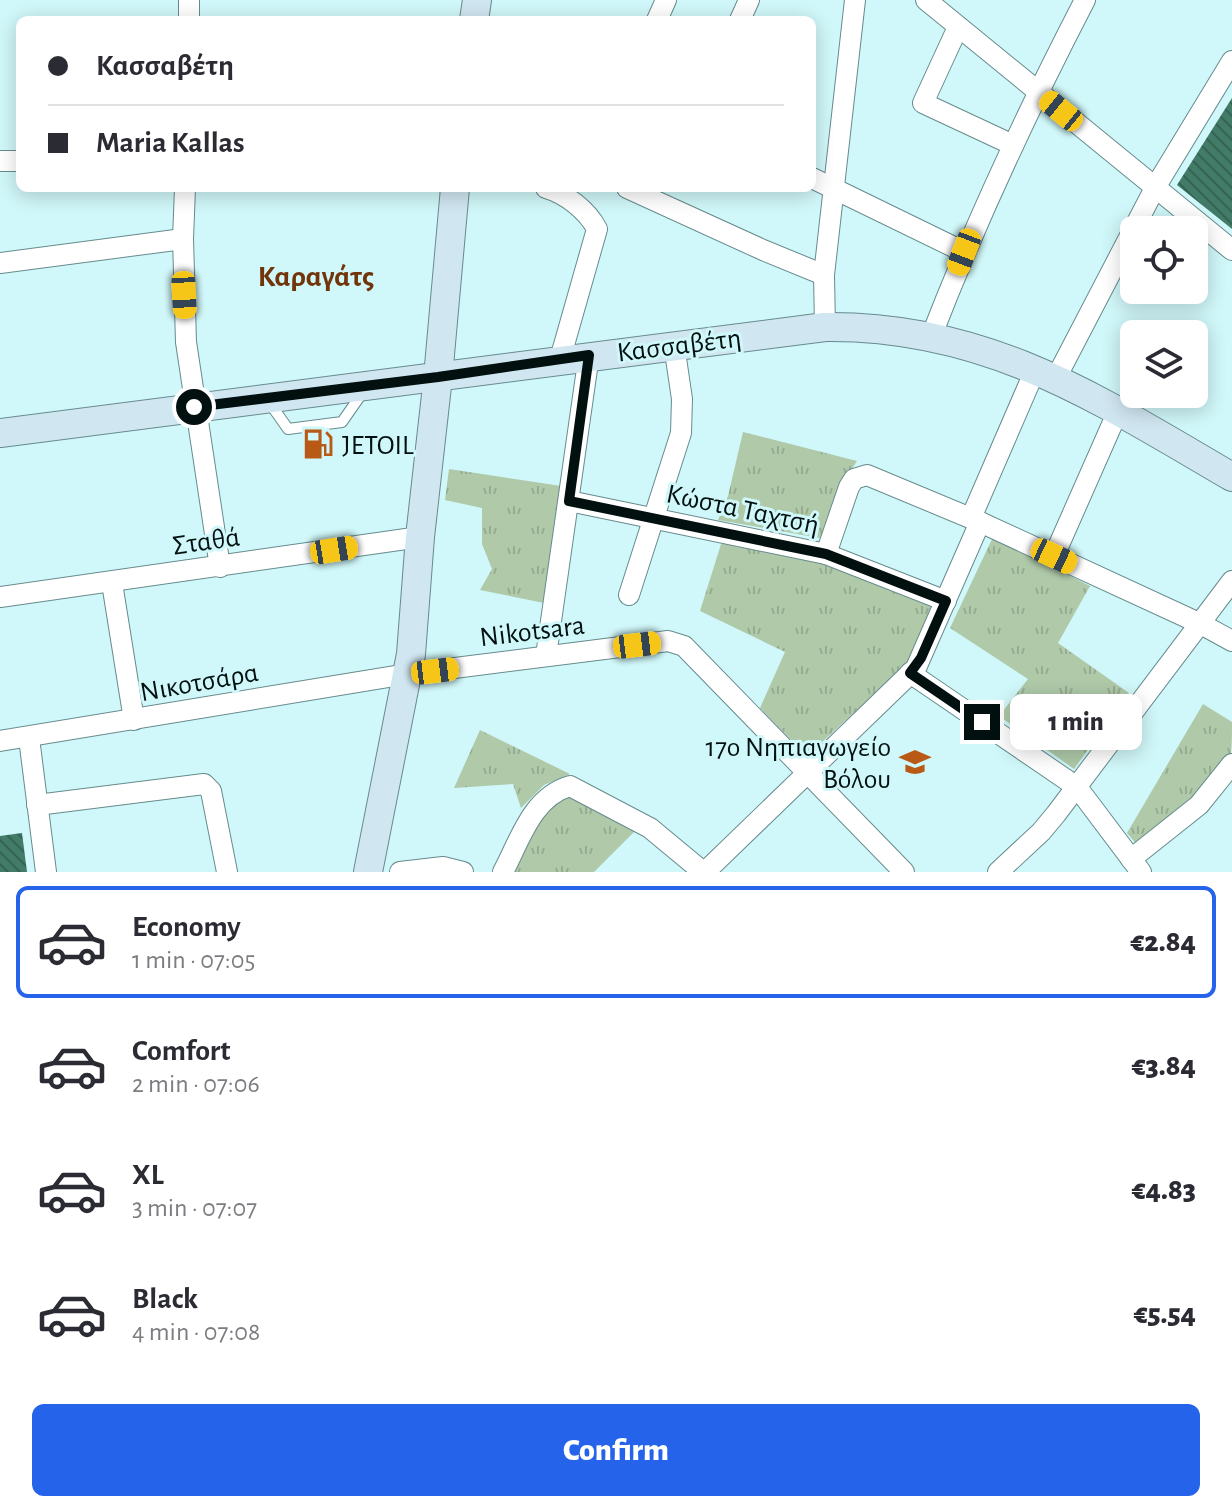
<!DOCTYPE html>
<meta charset="utf-8">
<style>
body{margin:0;font-family:"Alegreya Sans",sans-serif;background:#f7f7f7;color:#2b2b33;height:100vh;display:flex;flex-direction:column;font-size:30px;white-space:nowrap}
*{box-sizing:border-box;margin:0}
p{font-size:26px;color:#7c7c81}
.icon{flex:none;width:44px;height:44px;fill:none;stroke:currentColor;stroke-width:2;stroke-linecap:round;stroke-linejoin:round}
.map{position:relative;height:872px;overflow:hidden}
.drawer{display:flex;flex-direction:column;background:#fff;flex:1}
.drawer>*{flex:none}
.banner{position:absolute;left:16px;top:16px;width:800px;height:176px;border-radius:12px;box-shadow:0 4px 20px #0003;display:grid;align-content:center;height:176px;padding:0 32px;background:#fff}
.buttons{position:absolute;left:1120px;top:216px;display:grid;gap:16px}
.buttons a{display:grid;place-items:center;width:88px;height:88px;border-radius:12px;background:#fff;box-shadow:0 4px 20px #0003;font-size:40px}
.end{position:absolute;width:36px;height:36px;margin:-18px;border:10px solid #031010;background:#fff;box-shadow:0 0 0 4px #fff}
.from{border-radius:50%}
.bubble{position:absolute;height:56px;border-radius:12px;background:#fff;box-shadow:0 4px 20px #0003;font-size:26px;font-weight:800;line-height:56px;text-align:center}
.car{position:absolute;width:24px;height:48px;margin:-24px -12px;border-radius:10px;box-shadow:0 0 6px 2px #0007;background:linear-gradient(#f5c518 24%,#345 0 40%,#f5c518 0 76%,#345 0 86%,#f5c518 0)}
.banner b{display:flex;align-items:center;gap:28px;height:76px;font-size:30px}
.banner b+b{border-top:2px solid #e1e1e2}
.banner i{width:20px;height:20px;background:#2b2b33}
ul{padding:14px 0 0;list-style:none}
li{display:flex;align-items:center;gap:24px;height:112px;margin:0 16px 12px;padding:0 16px;border:4px solid transparent;border-radius:12px}
li div{flex:1}
li b{display:block;font-size:30px}
li em{font-style:normal;font-weight:800}
li.selected{border-color:#2563eb}
li>.icon{width:72px;height:72px;stroke-width:1.5}
.primary-button{display:flex;gap:16px;margin-top:auto;padding:16px 32px}
.primary-button a{flex:1;height:92px;border-radius:12px;background:#2563eb;color:#fff;font-size:32px;font-weight:800;line-height:92px;text-align:center}
.map>svg:first-child{display:block}
.grass{fill:url(#grass-tufts)}
.building{fill:url(#building-back-hatch)}
.lines{fill:none;stroke-linecap:round;stroke-linejoin:round}
.lane-casing{stroke:#678b8d;stroke-width:12}
.street-casing{stroke:#678b8d;stroke-width:22}
.secondary-casing{stroke:#678b8d;stroke-width:30}
.lane{stroke:#fff;stroke-width:10}
.street{stroke:#fff;stroke-width:20}
.secondary{stroke:#d0e6f1;stroke-width:28}
.route{stroke:#031010;stroke-width:10}
.labels{text-anchor:middle;stroke-width:6;stroke-linejoin:round;paint-order:stroke}
.street-label{font-size:28px;fill:#031010;stroke:#d0f7f9}
.poi-label{font-size:28px;fill:#031010;stroke:#d0f7f9;text-anchor:start}
.neighbourhood-label{font-size:30px;font-weight:bold;fill:#72340a;stroke:#d0f7f9}
</style>
<div class="map">
<svg width="1232" height="872" viewBox="0 0 1232 872">
<defs>
<pattern id="grass-tufts" width="24" height="20" patternUnits="userSpaceOnUse" patternTransform="scale(2)"><rect width="24" height="20" fill="#afc9a9"/><path d="M3 7l-1-3M5 7V3M7 7l1-3M15 17l-1-3M17 17v-4M19 17l1-3" fill="none" stroke="#95ac90"/></pattern>
<pattern id="building-back-hatch" width="6" height="6" patternUnits="userSpaceOnUse" patternTransform="scale(2)"><rect width="6" height="6" fill="#427b68"/><path d="M-1 5l2 2M0 0l6 6M5-1l2 2" fill="none" stroke="#356354"/></pattern>
</defs>
<rect width="100%" height="100%" fill="#d0f7f9"/>
<!-- grass -->
<g class="grass">
<path d="M743,432L857,461L844,481L820,538L718,520L728,496Z"/>
<path d="M449,469L561,486L544,603L480,590L492,569L482,544V508L445,500Z"/>
<path d="M993,537L1090,586L1058,643L1129,693L1074,769L999,716L1028,679L950,628Z"/>
<path d="M722,541L826,565L933,607L910,661L807,756L760,708L785,652L700,611Z"/>
<path d="M1203,704L1232,722C1232,731 1232,744 1231,753C1217,791 1168,822 1138,846L1127,833Z"/>
<path d="M480,730L570,774L544,785L521,808L513,784L454,788Z"/>
<path d="M564,791L638,828L594,872H513L524,841Z"/>
</g>
<!-- building -->
<g class="building">
<path d="M1232,98V229L1177,185Z"/>
<path d="M22,833L27,872H0V836Z"/>
</g>
<g class="lines">
<!-- lane casing -->
<g class="lane-casing">
<path id="lane" d="M269,402L288,429L342,422L363,392"/>
</g>
<!-- street casing -->
<g class="street-casing">
<g id="street">
<path d="M926,0L1232,250"/>
<path d="M189,20V0"/>
<path d="M657,20L666,0"/>
<path d="M740,20L749,0"/>
<path d="M958,27L923,103L1013,145"/>
<path d="M0,161H20"/>
<path d="M812,178L964,252"/>
<path d="M185,188L183,239L186,342L220,567"/>
<path d="M546,188C566,194 587,210 597,229L560,359"/>
<path d="M627,188L763,250L824,275"/>
<path d="M0,263L183,239"/>
<path d="M825,327L824,275L855,0"/>
<path d="M931,337C976,221 1028,110 1085,0"/>
<path d="M1056,378L1156,186L1232,61"/>
<path d="M569,501L826,554L946,601"/>
<path d="M971,518L1036,368"/>
<path d="M826,554L849,487L854,479L867,475L980,522L1201,624L1232,641"/>
<path d="M1054,556L1118,411"/>
<path d="M112,583L134,720"/>
<path d="M629,595L681,433L682,399L674,345"/>
<path d="M0,597L420,537"/>
<path d="M546,656L589,355"/>
<path d="M910,673L1077,787L1141,872"/>
<path d="M29,738L46,872"/>
<path d="M0,741L407,674L668,641L684,646L904,872"/>
<path d="M37,805L204,784L211,791L227,872"/>
<path d="M1131,859L1199,805L1232,764"/>
<path d="M400,872L443,867L463,872"/>
<path d="M503,872C520,840 532,797 570,786L650,828L703,872"/>
<path d="M705,872L916,668L980,522"/>
<path d="M998,872L1041,832L1056,814L1232,581"/>
</g>
</g>
<!-- secondary casing -->
<g class="secondary-casing">
<g id="secondary">
<path d="M474,20L477,0"/>
<path d="M0,433L825,327C987,325 1098,399 1232,477"/>
<path d="M368,872L411,654L420,537L438,377L455,188"/>
</g>
</g>
<!-- lane -->
<use href="#lane" class="lane"/>
<!-- street -->
<use href="#street" class="street"/>
<!-- secondary -->
<use href="#secondary" class="secondary"/>
</g>
<g class="lines">
<!-- route -->
<path class="route" d="M194,407L438,377L589,355L569,501L826,554L946,601L921,658L910,673L982,722"/>
</g>
<!-- icons -->
<defs>
<g id="fuel-bare" transform="scale(2.4)"><path d="M-5.5-6h7V0h2V4h1.3V-2.5L3-4.5l.8-.8L6-3V5H2.5V1h-1V6h-7ZM-4.2-4.7v3.2H.2V-4.7Z" fill="#b95916" stroke="#d0f7f9" stroke-width="2.5" paint-order="stroke"/></g>
<g id="school-bare" transform="scale(2.4)"><path d="M0-5L7-2L0 1L-7-2ZM-4 1L0 2.5L4 1V4Q0 6-4 4Z" fill="#b95916" stroke="#d0f7f9" stroke-width="2.5" paint-order="stroke"/></g>
</defs>
<g fill-rule="evenodd">
<use href="#fuel-bare" x="318" y="444"/>
<use href="#school-bare" x="915" y="762"/>
</g>
<g class="labels">
<!-- street labels -->
<g class="street-label">
<text transform="translate(679 344) rotate(-7)" y="10">Κασσαβέτη</text>
<text transform="translate(743 508) rotate(12)" y="10">Κώστα Ταχτσή</text>
<text transform="translate(206 540) rotate(-8)" y="10">Σταθά</text>
<text transform="translate(532 630) rotate(-7)" y="10">Nikotsara</text>
<text transform="translate(199 681) rotate(-10)" y="10">Νικοτσάρα</text>
</g>
<!-- poi labels -->
<g class="poi-label">
<text x="342" y="454">JETOIL</text>
<text x="891" y="756" text-anchor="end">17ο Νηπιαγωγείο<tspan x="891" dy="32">Βόλου</tspan></text>
</g>
<!-- neighbourhood labels -->
<g class="neighbourhood-label">
<text x="316" y="286">Καραγάτς</text>
</g>
</g>
</svg>
<div class="buttons">
<a><svg class="icon" aria-label="locate" viewBox="0 0 24 24"><circle cx="12" cy="12" r="6"/><path d="M12 2v4M12 18v4M2 12h4M18 12h4"/></svg></a>
<a><svg class="icon" aria-label="layers" viewBox="0 0 24 24"><path d="M12 4l9 5-9 5-9-5zM3 14l9 5 9-5"/></svg></a>
</div>
<i class="end from" style="left:194px;top:407px"></i>
<i class="end" style="left:982px;top:722px"></i>
<div class="bubble" style="left:1010px;top:694px;width:132px">1 min</div>
<i class="car" style="left:1061px;top:111px;rotate:309deg"></i>
<i class="car" style="left:964px;top:252px;rotate:201deg"></i>
<i class="car" style="left:184px;top:295px;rotate:177deg"></i>
<i class="car" style="left:334px;top:550px;rotate:81deg"></i>
<i class="car" style="left:1054px;top:556px;rotate:115deg"></i>
<i class="car" style="left:637px;top:645px;rotate:83deg"></i>
<i class="car" style="left:435px;top:671px;rotate:83deg"></i>
<div class="banner">
<b><i class="from"></i>Κασσαβέτη</b>
<b><i></i>Maria Kallas</b>
</div>
</div>
<section class="drawer">
<ul>
<li class="selected"><svg class="icon" aria-label="car" viewBox="0 0 24 24"><path d="M5 17H2v-5l4-1 3-4h7l3 4 3 1v5h-3M9 17h6M6 11h13"/><circle cx="7" cy="17" r="2"/><circle cx="17" cy="17" r="2"/></svg><div><b>Economy</b><p>1 min · 07:05</p></div><em>€2.84</em></li>
<li><svg class="icon" aria-label="car" viewBox="0 0 24 24"><path d="M5 17H2v-5l4-1 3-4h7l3 4 3 1v5h-3M9 17h6M6 11h13"/><circle cx="7" cy="17" r="2"/><circle cx="17" cy="17" r="2"/></svg><div><b>Comfort</b><p>2 min · 07:06</p></div><em>€3.84</em></li>
<li><svg class="icon" aria-label="car" viewBox="0 0 24 24"><path d="M5 17H2v-5l4-1 3-4h7l3 4 3 1v5h-3M9 17h6M6 11h13"/><circle cx="7" cy="17" r="2"/><circle cx="17" cy="17" r="2"/></svg><div><b>XL</b><p>3 min · 07:07</p></div><em>€4.83</em></li>
<li><svg class="icon" aria-label="car" viewBox="0 0 24 24"><path d="M5 17H2v-5l4-1 3-4h7l3 4 3 1v5h-3M9 17h6M6 11h13"/><circle cx="7" cy="17" r="2"/><circle cx="17" cy="17" r="2"/></svg><div><b>Black</b><p>4 min · 07:08</p></div><em>€5.54</em></li>
</ul>
<div class="primary-button"><a>Confirm</a></div>
</section>
